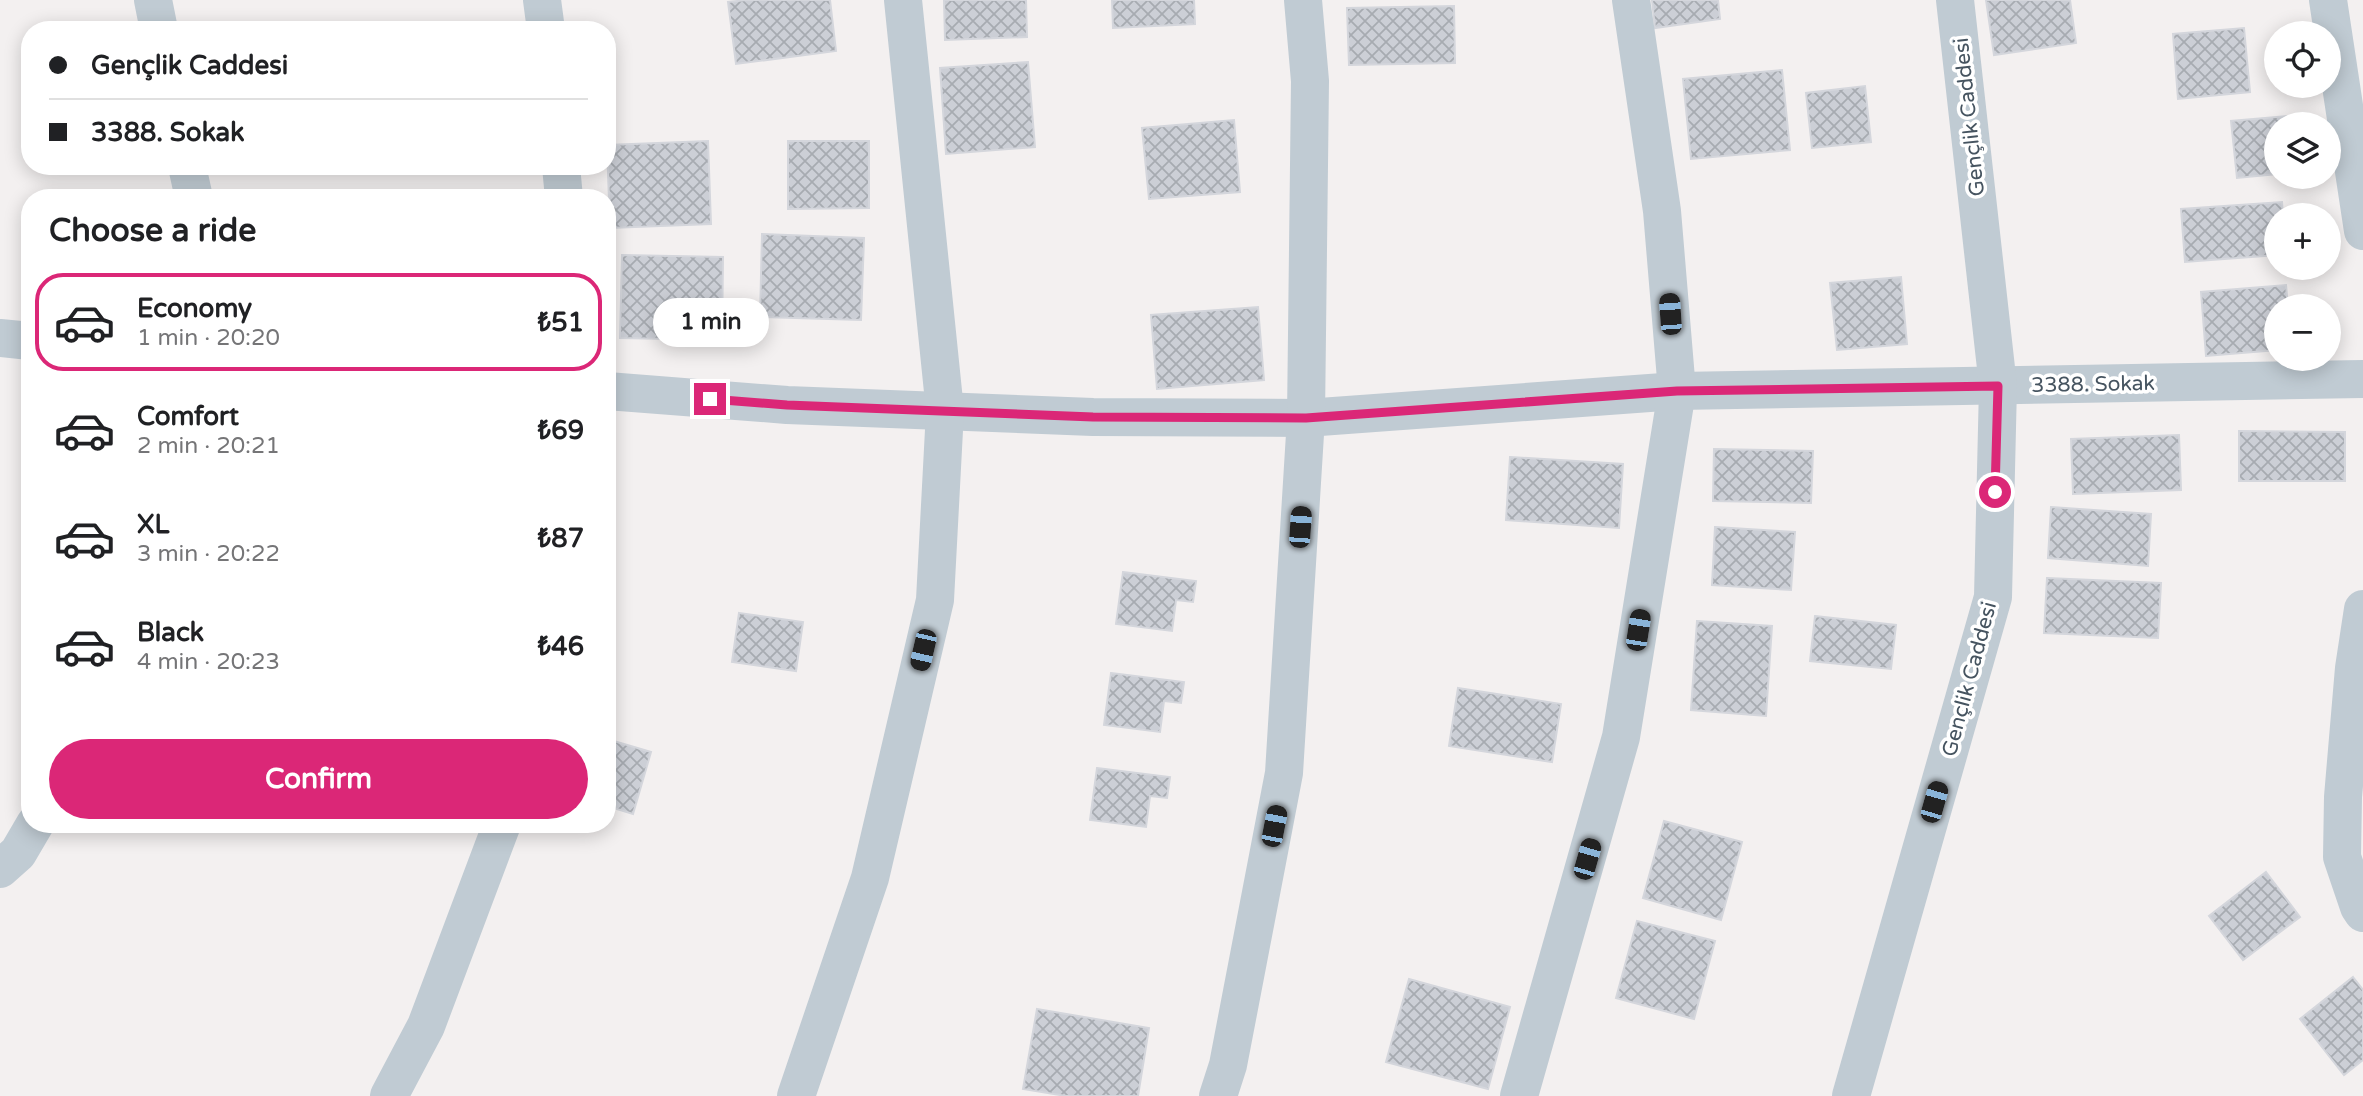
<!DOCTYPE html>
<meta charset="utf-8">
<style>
body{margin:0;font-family:"Varela Round",sans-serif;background:#f6f6f6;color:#202124;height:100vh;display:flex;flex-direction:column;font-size:26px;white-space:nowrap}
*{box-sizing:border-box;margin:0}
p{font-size:23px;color:#757577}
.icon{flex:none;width:38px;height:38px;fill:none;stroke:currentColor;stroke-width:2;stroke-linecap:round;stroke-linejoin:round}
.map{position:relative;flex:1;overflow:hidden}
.drawer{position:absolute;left:21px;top:189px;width:595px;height:644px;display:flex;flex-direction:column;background:#fff;border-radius:28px;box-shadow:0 4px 18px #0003}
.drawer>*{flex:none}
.hud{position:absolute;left:21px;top:21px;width:595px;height:154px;border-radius:28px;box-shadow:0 4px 18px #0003;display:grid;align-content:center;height:154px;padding:0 28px;background:#fff}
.buttons{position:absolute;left:2264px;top:21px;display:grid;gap:14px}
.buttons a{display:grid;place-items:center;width:77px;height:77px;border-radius:50%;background:#fff;box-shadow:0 4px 18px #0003;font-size:35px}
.end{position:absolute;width:32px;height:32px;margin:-16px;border:9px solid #db2777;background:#fff;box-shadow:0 0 0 4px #fff}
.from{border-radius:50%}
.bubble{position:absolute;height:49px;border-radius:24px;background:#fff;box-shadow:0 4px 18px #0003;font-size:23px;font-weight:700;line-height:49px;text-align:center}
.car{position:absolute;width:21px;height:42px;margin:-21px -10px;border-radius:9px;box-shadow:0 0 5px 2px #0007;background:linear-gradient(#222 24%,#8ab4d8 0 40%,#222 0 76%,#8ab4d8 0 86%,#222 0)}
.hud b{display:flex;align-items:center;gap:24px;height:66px;font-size:26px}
.hud b+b{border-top:2px solid #e0e0e0}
.hud i{width:18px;height:18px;background:#202124}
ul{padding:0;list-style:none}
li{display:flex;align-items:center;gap:21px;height:98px;margin:0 14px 10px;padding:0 14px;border:4px solid transparent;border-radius:28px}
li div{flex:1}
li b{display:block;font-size:26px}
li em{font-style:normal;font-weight:700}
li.current{border-color:#db2777}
li>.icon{width:63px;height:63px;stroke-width:1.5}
h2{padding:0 28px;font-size:32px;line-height:84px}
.primary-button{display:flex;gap:14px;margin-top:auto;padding:14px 28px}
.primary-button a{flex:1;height:80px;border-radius:42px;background:#db2777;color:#fff;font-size:28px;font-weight:700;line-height:80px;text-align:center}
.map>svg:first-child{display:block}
.building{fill:url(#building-cross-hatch);stroke:#d4d6dc;stroke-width:2}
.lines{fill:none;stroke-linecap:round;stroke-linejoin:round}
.minor{stroke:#c0cbd3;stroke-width:38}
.tertiary{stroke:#c0cbd3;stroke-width:38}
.route{stroke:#db2777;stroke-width:9}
.labels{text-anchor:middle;stroke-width:7;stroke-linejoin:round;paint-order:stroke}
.street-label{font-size:21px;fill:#465460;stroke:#fff}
</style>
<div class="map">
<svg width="2363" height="1096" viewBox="0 0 2363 1096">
<defs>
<pattern id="building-cross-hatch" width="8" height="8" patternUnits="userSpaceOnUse" patternTransform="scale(1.75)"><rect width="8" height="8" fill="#cccfd6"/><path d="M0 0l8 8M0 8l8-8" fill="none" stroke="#a7abb1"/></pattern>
</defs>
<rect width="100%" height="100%" fill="#f3f0f0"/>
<!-- building -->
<g class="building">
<path d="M746,0H830L836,51L736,64L728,2Z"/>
<path d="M944,0H1026L1027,37L945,40Z"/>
<path d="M1112,0H1194L1195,24L1113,28Z"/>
<path d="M1652,0H1718L1720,19L1655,28Z"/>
<path d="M1986,0H2070L2076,43L1994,55Z"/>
<path d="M1454,6L1455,63L1349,65L1347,8Z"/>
<path d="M422,22V30H373V25Z"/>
<path d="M2244,28L2250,92L2178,99L2173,34Z"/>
<path d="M1028,62L1035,147L946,154L940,68Z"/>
<path d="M1782,70L1790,150L1691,159L1683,79Z"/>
<path d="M1865,86L1871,142L1812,148L1806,93Z"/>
<path d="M2288,116L2289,124H2277V174L2237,178L2231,121Z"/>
<path d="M1234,120L1240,192L1149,199L1142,128Z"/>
<path d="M708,141L711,224L610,228L607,145Z"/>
<path d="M788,141H869V208L788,209Z"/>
<path d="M2282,202L2283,215H2277V255L2185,262L2181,209Z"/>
<path d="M762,234L864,238L861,320L760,317Z"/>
<path d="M622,255L723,257L722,340L620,338Z"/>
<path d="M1901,277L1907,344L1837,350L1830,283Z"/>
<path d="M2286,285L2288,306H2277V350L2206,356L2201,292Z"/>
<path d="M1258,307L1264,380L1157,389L1151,315Z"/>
<path d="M2239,431L2345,432V481H2239Z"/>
<path d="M2179,435L2181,490L2073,494L2071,439Z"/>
<path d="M1714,449L1813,451L1811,503L1713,501Z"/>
<path d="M1510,457L1623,464L1619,528L1506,520Z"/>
<path d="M2051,507L2151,514L2148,566L2048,558Z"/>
<path d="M1715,527L1795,532L1791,590L1712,585Z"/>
<path d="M1123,572L1196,581L1193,602L1176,600L1172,631L1116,624Z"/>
<path d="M2047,578L2161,583L2158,638L2044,633Z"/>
<path d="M739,613L803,622L796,671L732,662Z"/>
<path d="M1815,616L1896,625L1891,669L1810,661Z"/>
<path d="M1697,621L1772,626L1766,716L1691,710Z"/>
<path d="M1111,673L1184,682L1181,703L1164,701L1160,732L1104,725Z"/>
<path d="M1458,688L1561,704L1552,762L1449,746Z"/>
<path d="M607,739L651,752L633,814L607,806Z"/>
<path d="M1097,768L1170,777L1167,798L1150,796L1146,827L1090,820Z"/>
<path d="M1664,821L1742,842L1721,920L1643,898Z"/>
<path d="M2266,872L2300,917L2243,960L2209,916Z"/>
<path d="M1637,921L1715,941L1694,1019L1616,998Z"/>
<path d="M2353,977L2363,990V1060L2344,1075L2300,1019Z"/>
<path d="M1409,979L1510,1007L1488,1089L1386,1062Z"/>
<path d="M1037,1009L1149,1028L1138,1096H1066L1023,1089Z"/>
</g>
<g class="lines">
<!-- minor -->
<g class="minor">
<path d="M153,0L159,30"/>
<path d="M542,0L546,30"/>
<path d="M2328,0L2363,231"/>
<path d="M187,166L194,198"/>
<path d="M561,166L564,198"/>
<path d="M0,338L30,341"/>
<path d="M607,391L787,405L1093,417L1306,418L1677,391L2363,379"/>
<path d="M2363,609L2354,668L2343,797L2342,857L2359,907L2363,913"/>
<path d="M0,869L18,853L35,824"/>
<path d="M389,1096L426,1026L502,824"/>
<path d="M796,1096L870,878L935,600L945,411L903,0"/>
<path d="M1218,1096L1228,1065L1284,773L1306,418L1310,81L1303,0"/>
<path d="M1519,1096L1621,737L1677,391L1662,211L1631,0"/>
</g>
<!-- tertiary -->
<path class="tertiary" d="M1851,1096L1993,597L1998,386L1955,0"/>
</g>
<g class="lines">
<!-- route -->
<path class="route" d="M710,399L787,405L1093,417L1306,418L1677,391L1998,386L1995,492"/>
</g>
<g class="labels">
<!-- street labels -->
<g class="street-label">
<text transform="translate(1969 117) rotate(-96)" y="7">Gençlik Caddesi</text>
<text transform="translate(2093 384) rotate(-1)" y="7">3388. Sokak</text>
<text transform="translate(1969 679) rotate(-75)" y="7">Gençlik Caddesi</text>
</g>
</g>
</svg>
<div class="buttons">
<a><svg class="icon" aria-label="locate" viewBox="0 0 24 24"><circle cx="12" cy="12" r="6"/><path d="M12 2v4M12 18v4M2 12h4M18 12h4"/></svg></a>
<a><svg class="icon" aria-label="layers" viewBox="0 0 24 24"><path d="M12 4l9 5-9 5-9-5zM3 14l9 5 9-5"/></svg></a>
<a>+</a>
<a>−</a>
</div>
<i class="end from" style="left:1995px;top:492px"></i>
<i class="end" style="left:710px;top:399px"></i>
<div class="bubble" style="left:653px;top:298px;width:116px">1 min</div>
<i class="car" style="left:1670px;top:314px;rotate:356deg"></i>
<i class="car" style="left:1300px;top:527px;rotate:4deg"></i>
<i class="car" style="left:1638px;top:630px;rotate:9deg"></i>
<i class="car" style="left:923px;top:650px;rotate:193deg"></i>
<i class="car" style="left:1934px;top:802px;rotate:16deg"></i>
<i class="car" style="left:1274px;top:826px;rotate:11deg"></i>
<i class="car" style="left:1587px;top:859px;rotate:16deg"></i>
<div class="hud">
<b><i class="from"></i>Gençlik Caddesi</b>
<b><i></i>3388. Sokak</b>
</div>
<section class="drawer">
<h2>Choose a ride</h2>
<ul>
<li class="current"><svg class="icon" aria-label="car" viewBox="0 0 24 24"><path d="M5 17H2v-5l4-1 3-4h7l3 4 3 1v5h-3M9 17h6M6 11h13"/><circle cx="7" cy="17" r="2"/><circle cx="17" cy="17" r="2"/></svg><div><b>Economy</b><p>1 min · 20:20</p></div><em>₺51</em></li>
<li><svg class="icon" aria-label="car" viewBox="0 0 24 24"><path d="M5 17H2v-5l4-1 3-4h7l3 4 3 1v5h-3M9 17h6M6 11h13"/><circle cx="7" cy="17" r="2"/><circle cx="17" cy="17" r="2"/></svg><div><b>Comfort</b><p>2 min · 20:21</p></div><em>₺69</em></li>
<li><svg class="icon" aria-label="car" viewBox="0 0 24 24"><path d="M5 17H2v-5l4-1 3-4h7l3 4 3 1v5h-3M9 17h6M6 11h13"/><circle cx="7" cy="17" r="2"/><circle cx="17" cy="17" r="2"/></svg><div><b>XL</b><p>3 min · 20:22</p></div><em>₺87</em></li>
<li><svg class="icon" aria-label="car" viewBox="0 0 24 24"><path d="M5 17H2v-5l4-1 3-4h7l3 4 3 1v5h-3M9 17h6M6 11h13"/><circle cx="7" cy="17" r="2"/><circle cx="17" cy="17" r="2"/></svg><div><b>Black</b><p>4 min · 20:23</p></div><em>₺46</em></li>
</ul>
<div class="primary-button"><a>Confirm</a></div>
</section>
</div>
